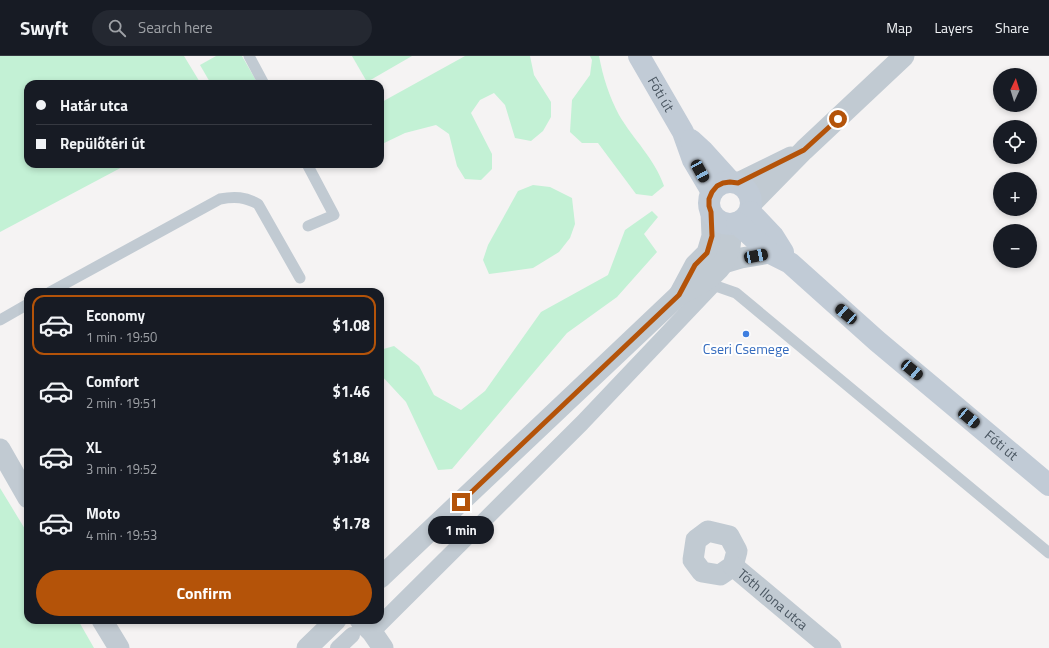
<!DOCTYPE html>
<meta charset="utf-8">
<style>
body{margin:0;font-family:"Titillium Web",sans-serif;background:#242831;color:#f1f3f6;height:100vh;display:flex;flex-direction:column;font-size:15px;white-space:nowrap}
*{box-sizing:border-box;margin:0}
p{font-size:13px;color:#9ea1a6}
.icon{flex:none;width:22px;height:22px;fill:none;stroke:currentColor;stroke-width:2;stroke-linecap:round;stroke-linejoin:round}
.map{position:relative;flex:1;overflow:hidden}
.details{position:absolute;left:24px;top:232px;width:360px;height:336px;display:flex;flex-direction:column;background:#171b24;border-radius:12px;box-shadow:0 2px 6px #0003}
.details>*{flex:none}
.banner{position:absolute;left:24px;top:24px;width:360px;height:88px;border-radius:12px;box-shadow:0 2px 6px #0003;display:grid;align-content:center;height:88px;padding:0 12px;background:#171b24}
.needle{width:26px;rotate:4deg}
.buttons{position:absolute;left:993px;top:12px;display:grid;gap:8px}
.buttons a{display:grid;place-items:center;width:44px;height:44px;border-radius:50%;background:#171b24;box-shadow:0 2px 6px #0003;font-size:20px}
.end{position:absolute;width:18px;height:18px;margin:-9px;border:5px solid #b45309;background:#fff;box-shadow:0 0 0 2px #fff}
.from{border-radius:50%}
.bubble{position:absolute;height:28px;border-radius:14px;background:#171b24;box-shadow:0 2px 6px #0003;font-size:13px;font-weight:700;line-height:28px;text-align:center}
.car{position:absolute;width:12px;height:24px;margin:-12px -6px;border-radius:5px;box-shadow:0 0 3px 1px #0007;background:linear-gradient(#222 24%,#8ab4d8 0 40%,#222 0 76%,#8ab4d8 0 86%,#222 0)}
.banner b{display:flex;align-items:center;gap:14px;height:38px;font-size:15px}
.banner b+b{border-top:1px solid #363941}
.banner i{width:10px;height:10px;background:#f1f3f6}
ul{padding:7px 0 0;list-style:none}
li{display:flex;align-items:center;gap:12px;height:60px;margin:0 8px 6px;padding:0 4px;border:2px solid transparent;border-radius:12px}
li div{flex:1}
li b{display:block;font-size:15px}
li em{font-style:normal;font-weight:700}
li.active{border-color:#b45309}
li>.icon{width:36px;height:36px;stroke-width:1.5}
.action{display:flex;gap:8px;margin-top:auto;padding:8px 12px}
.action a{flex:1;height:46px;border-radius:24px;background:#b45309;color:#fff;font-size:16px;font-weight:700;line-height:46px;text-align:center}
header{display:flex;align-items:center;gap:24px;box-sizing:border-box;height:56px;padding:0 20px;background:#171b24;border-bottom:1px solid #363941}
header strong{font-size:19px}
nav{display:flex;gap:22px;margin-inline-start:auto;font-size:14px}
.search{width:280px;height:36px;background:#242831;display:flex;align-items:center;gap:10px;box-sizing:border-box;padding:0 14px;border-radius:22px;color:#9ea1a6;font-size:15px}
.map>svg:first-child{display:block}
.green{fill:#c3f1d5}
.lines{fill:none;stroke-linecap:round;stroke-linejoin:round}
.service{stroke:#c1cad2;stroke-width:11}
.pedestrian{stroke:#c1cad2;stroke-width:16}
.minor{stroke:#c1cad2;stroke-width:21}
.secondary{stroke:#c1cbd6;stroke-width:22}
.route{stroke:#b45309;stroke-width:5}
.shop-dot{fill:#3f7fe0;stroke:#fff;stroke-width:1.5}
.labels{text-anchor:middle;stroke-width:4;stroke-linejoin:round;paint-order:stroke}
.street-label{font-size:14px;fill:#4a5661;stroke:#fff}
.shop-label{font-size:14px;fill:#366cbe;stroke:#fff}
</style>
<header>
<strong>Swyft</strong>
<div class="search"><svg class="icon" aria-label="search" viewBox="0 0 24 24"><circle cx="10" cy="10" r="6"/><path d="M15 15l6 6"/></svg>Search here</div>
<nav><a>Map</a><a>Layers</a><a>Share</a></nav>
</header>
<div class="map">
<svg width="1049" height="592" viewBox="0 0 1049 592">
<rect width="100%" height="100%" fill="#f5f3f3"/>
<!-- green -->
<g class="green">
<path d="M0,0H184L201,28H28V108H128L0,176Z"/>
<path d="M216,0H242L258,28H211L200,9Z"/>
<path d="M352,0H412L367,26Z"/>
<path d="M465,0H530L534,19L551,46V61L543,75L531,85L515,82L505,49L494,37L480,44L471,57L492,98V113L481,124L465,123L457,110L449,78L436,69L405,77L380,89V47Z"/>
<path d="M590,0H599C603,21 609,40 619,59C633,83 655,103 664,130L652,140L636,138L598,87H582L570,76L572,44L590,19L592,4Z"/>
<path d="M533,129L550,131L572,142L575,168L570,182L559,196L533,212L489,218L483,204L488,189L518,135Z"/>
<path d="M652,155L658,161L644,178L657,196L617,241L567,277L452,413L438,414L406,346L380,318V294L394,290L419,310L434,339L461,354L485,335L541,256L608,219L625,174Z"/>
<path d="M0,432L28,478V564H78L94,592H0Z"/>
</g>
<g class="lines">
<!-- service -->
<g class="service">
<path d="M249,0L264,28"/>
<path d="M307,108L334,159L308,170"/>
<path d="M713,229L736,237L1049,497"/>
<path d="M50,236L220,143C235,140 245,141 258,148L300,222"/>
<path d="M0,264L28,248"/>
</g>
<!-- pedestrian -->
<g class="pedestrian">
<path d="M372,576L582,367L713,229"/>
<path d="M338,592L352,579"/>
</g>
<!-- minor -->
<g class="minor">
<path d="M738,127L791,101"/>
<path d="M752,147L804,94L904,0"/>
<path d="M724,207L741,202L770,197"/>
<path d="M679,239L695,209L707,197L712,180L711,156"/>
<path d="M0,393L28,442"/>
<path d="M708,475L729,480L737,495L733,510L720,519L702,516L693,504L696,484Z"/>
<path id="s1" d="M733,510L831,592"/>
<path d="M380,522L679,239C702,227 724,218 730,191C731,184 731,176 731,169"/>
<path d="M102,564L119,592"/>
<path d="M360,564L372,576L383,592"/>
<path d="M307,592L336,564"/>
</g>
<!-- secondary -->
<g class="secondary">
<path id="s2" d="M639,0L683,76L693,104L712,136"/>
<path d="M691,84L703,95L731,126"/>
<circle cx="730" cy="147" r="21"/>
<path d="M750,156L773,180L783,196"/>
<path id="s3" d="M737,167L770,197L790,207L877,285L1049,429"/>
</g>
</g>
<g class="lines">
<!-- route -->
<path class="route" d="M461,446L679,239L695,209L707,197L712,180L711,156L709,150V143L712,136L717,130L723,127L730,126L738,127L804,94L838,63"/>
</g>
<!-- markers -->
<circle class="shop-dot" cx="746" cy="278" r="4"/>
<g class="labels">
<!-- street labels -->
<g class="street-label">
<text dy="5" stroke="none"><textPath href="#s2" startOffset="44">Fóti út</textPath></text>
<text dy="5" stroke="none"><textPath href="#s3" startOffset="346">Fóti út</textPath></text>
<text dy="5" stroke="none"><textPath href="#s1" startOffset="52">Tóth Ilona utca</textPath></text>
</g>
<!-- shop labels -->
<g class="shop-label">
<text x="746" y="298">Cseri Csemege</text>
</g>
</g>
</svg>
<div class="buttons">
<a><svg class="needle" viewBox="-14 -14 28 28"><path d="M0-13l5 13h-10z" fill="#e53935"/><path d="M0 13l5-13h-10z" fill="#9ea1a6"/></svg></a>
<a><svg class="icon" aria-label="locate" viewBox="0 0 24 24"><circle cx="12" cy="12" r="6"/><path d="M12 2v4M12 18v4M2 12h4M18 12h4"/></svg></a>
<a>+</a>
<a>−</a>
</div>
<i class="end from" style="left:838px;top:63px"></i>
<i class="end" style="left:461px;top:446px"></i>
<div class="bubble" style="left:428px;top:460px;width:66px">1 min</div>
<i class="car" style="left:700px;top:115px;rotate:151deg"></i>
<i class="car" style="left:756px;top:200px;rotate:79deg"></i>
<i class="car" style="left:846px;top:258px;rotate:311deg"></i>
<i class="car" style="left:912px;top:314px;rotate:130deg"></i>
<i class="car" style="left:969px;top:362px;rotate:130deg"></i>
<div class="banner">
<b><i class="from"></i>Határ utca</b>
<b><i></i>Repülőtéri út</b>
</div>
<section class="details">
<ul>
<li class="active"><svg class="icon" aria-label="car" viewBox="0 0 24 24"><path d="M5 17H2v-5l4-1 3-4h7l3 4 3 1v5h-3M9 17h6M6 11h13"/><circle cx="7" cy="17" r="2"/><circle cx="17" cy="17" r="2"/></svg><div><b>Economy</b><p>1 min · 19:50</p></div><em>$1.08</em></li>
<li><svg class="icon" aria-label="car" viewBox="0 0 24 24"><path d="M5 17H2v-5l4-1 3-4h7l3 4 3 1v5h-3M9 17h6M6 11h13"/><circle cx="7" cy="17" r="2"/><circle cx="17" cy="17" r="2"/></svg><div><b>Comfort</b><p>2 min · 19:51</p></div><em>$1.46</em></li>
<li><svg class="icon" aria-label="car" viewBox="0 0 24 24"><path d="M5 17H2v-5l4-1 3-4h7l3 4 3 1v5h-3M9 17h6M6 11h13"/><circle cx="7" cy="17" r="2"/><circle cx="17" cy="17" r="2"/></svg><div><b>XL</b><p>3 min · 19:52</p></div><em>$1.84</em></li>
<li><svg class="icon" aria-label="car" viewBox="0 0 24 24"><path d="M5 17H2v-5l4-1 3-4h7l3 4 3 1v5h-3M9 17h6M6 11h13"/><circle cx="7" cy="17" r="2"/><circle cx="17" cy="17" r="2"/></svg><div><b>Moto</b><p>4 min · 19:53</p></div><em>$1.78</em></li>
</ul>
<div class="action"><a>Confirm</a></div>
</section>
</div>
